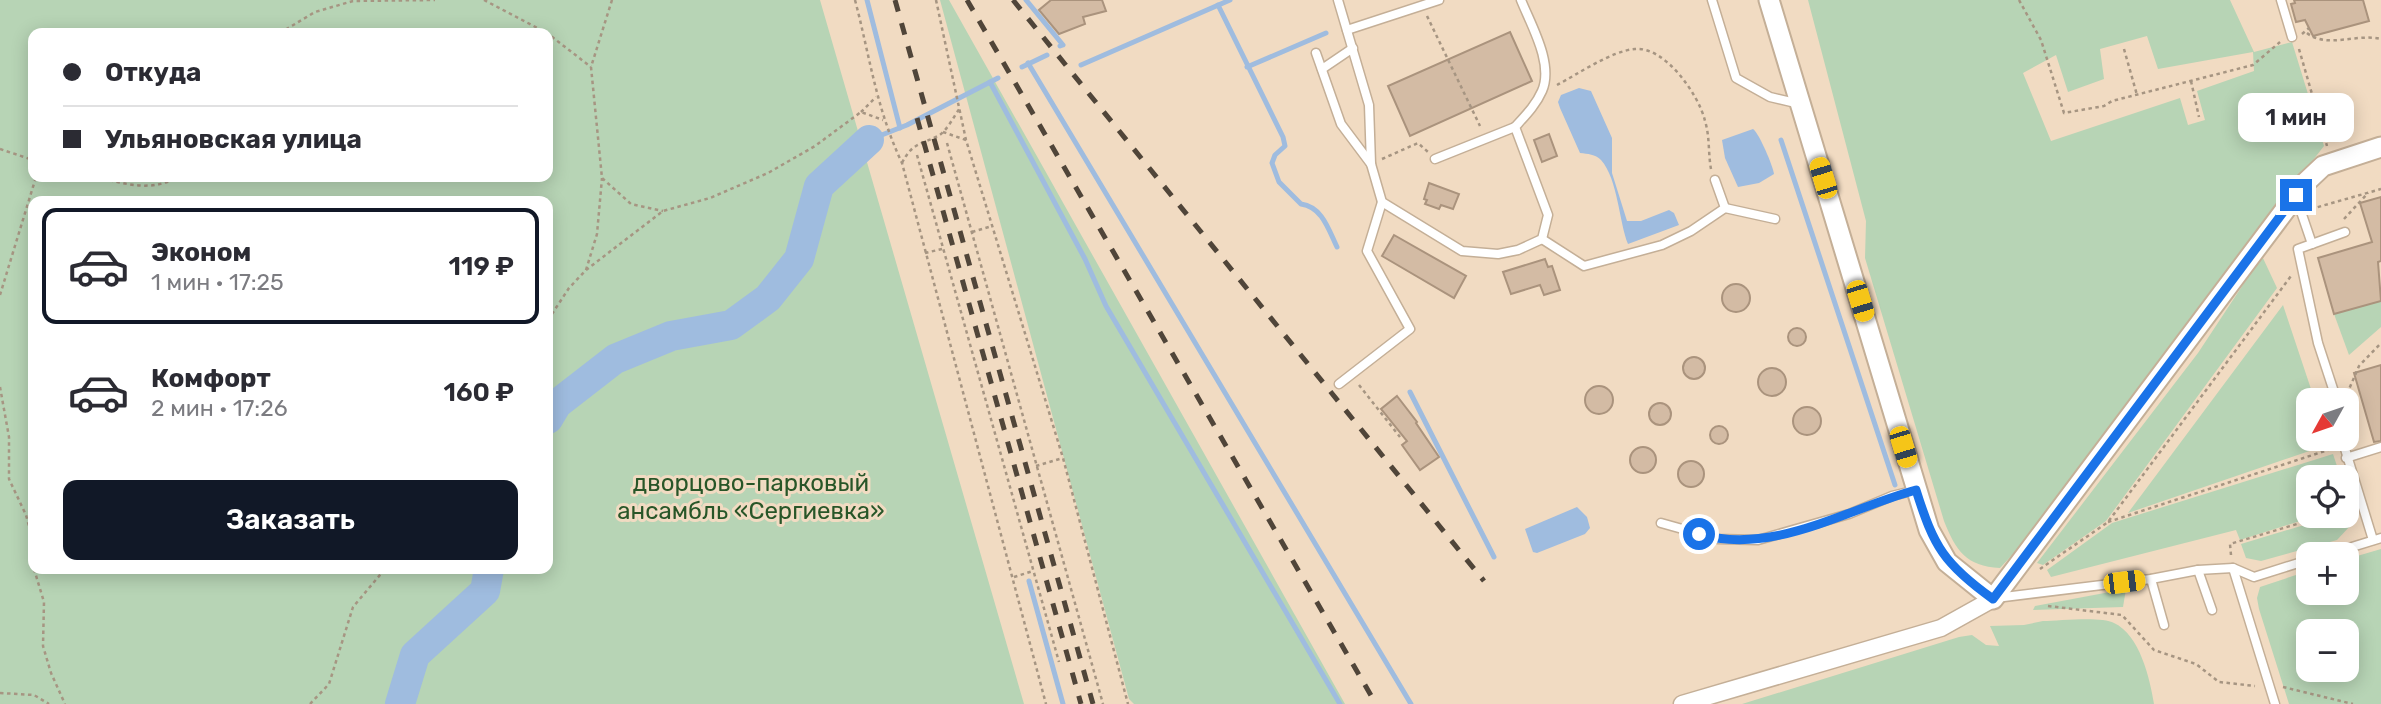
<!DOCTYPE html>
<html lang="ru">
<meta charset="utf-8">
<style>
body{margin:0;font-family:Rubik,sans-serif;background:#f7f7f7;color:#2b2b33;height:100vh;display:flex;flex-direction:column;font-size:26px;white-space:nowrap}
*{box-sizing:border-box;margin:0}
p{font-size:23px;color:#7c7c81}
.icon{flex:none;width:38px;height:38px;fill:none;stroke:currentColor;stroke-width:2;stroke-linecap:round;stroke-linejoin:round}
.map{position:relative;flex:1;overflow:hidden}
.panel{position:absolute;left:28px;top:196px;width:525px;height:378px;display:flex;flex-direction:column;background:#fff;border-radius:14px;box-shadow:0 4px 18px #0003}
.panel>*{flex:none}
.guide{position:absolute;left:28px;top:28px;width:525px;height:154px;border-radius:14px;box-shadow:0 4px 18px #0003;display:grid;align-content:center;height:154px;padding:0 35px;background:#fff}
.needle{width:46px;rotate:230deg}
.fabs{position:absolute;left:2296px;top:388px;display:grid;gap:14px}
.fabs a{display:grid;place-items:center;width:63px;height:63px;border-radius:14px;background:#fff;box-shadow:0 4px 18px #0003;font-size:35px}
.end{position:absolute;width:32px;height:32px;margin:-16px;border:9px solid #1a73e8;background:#fff;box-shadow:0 0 0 4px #fff}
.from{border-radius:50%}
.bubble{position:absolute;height:49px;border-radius:14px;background:#fff;box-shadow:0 4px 18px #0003;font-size:23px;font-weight:600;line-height:49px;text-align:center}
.car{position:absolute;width:21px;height:42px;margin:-21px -10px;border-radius:9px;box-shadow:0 0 5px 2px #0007;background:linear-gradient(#f5c518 24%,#345 0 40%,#f5c518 0 76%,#345 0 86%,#f5c518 0)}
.guide b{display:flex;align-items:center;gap:24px;height:66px;font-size:26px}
.guide b+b{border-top:2px solid #e1e1e2}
.guide i{width:18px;height:18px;background:#2b2b33}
ul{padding:12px 0 0;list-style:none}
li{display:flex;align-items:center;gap:21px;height:116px;margin:0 14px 10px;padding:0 21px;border:4px solid transparent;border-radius:14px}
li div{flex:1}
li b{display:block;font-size:26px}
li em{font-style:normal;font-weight:600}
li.current{border-color:#111827}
li>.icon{width:63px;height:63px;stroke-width:1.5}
.action{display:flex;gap:14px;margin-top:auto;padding:14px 35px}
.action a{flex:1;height:80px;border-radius:14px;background:#111827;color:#fff;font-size:28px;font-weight:600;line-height:80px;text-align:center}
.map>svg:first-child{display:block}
.green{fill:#b7d4b5;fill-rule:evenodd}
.water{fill:#9fbcdf}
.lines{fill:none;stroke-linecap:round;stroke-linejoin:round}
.stream{stroke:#9fbcdf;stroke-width:5}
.river{stroke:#9fbcdf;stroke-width:30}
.building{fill:#d3bba4;stroke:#aa937d;stroke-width:2}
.service-casing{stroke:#c4af97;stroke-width:11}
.minor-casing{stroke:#c4af97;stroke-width:19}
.tertiary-casing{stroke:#c4af97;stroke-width:23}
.path{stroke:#a69582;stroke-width:2.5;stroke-dasharray:3.5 3.5;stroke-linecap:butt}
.service{stroke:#fff;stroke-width:8}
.minor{stroke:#fff;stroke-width:16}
.tertiary{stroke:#fff;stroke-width:19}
.rail{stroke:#504539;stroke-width:5;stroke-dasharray:12 12;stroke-linecap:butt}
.route{stroke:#1a73e8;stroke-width:9}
.labels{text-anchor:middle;stroke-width:6;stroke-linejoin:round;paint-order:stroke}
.park-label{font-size:24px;fill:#285628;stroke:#f1dbc2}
</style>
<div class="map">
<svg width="2381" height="704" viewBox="0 0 2381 704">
<rect width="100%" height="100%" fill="#f1dbc2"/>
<!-- green -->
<g class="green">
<path d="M0,0H820L1024,704H0ZM33,33H548V177H33ZM33,201H548V569H33Z"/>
<path d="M940,0H949L1345,704H1134L1129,699Z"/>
<path d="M1808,0H2230L2254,52L2292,42L2324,146L2212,289L2014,553L2000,568C1966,566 1956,551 1944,521L1865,258L1866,221ZM2147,36L2158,69L2253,52L2254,71L2197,91L2205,120L2188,125L2180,98L2051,141L2023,73L2056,55L2068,92L2104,79L2100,49Z"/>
<path d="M2262,256L2277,288L2106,521L2043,565L2037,563L2198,353Z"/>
<path d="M2381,301V327L2349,355L2334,314Z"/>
<path d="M2283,305L2315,401H2308V439H2328L2330,444L2128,513Z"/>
<path d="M2333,454L2341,478H2308V516H2316L2240,540L2236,530L2051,577L2047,570L2112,523Z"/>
<path d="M2349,512L2351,525L2337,540L2261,561L2246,558L2241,544L2334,516H2347Z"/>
<path d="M2381,549V704H2289L2259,609L2257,598L2260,587L2308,571V593H2347V559ZM2308,632H2347V670H2308Z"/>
<path d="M2126,589L2123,607L2033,610L2035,606Z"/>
<path d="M2043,621C2059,621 2101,616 2114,623C2140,635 2150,679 2154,704H1742L1959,637L1972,635L1986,645L1999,646L1990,626L2024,625Z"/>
</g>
<!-- water -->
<g class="water">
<path d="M1579,88L1591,91L1612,138V173L1627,221H1641L1669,210L1674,213L1679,225L1628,244C1619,222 1618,179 1601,160C1595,154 1588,154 1580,153L1560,108L1558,102L1561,95Z"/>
<path d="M1753,129C1759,133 1773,166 1774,174L1759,183L1738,187L1725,158L1722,140Z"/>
<path d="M1577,507L1587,517L1590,528L1585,534L1537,553L1533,552L1525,529Z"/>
<path d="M415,655L412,704H390Z"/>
</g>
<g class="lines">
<!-- stream -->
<g class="stream">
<path d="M867,0L900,128"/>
<path d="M1026,0L1063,45L1060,46"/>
<path d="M1218,5L1283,137L1285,146L1275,155L1272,163L1279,182L1301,204C1322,207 1328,228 1337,247"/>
<path d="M1028,63L1411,704"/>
<path d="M1081,65L1230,0"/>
<path d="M1022,67L1047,55"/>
<path d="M1247,67L1326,33"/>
<path d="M990,82L1085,259L1106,306L1340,704"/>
<path d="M869,140L907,125L998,78"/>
<path d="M1781,140L1895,485"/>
<path d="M1410,392L1494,557"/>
<path d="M1029,581L1063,704"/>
</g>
<!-- river -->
<g class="river">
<path d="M548,419L557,404L615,359L671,336L731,325L768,298L799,259L819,186L869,140"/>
<path d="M400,704L415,655L485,591L489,569"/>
</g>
</g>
<!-- building -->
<g class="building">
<path d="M1051,0H1102L1106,11L1083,17L1085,24L1059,34L1039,10Z"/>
<path d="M2294,0H2363L2369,21L2313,36L2305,20L2296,22L2291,4L2295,3Z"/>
<path d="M1510,32L1532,81L1410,136L1388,86Z"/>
<path d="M1549,134L1557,156L1542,162L1534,140Z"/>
<path d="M1429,183L1459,194L1453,209L1441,205L1439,209L1425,204L1427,200L1424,199Z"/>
<path d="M2381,197V261L2378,262L2381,301L2334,314L2318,258L2372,242L2360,203Z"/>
<path d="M1394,235L1466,276L1454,298L1382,256Z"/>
<path d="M1545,259L1548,267L1552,266L1560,290L1544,295L1540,285L1511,294L1503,272Z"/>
<circle cx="1736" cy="298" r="14"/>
<circle cx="1797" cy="337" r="9"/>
<circle cx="1694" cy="368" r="11"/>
<path d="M2381,365V441L2374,442L2354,373Z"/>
<circle cx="1772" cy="382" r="14"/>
<circle cx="1599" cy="400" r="14"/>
<path d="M1397,396L1417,422L1416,423L1439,457L1420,470L1402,445L1407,441L1381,409Z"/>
<circle cx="1660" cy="414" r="11"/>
<circle cx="1807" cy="421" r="14"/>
<circle cx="1719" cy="435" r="9"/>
<circle cx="1643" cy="460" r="13"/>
<circle cx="1691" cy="474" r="13"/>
</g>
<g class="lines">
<!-- service casing -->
<g class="service-casing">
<g id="service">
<path d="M1338,0L1369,105L1371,164L1382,202L1462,251L1498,254L1518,250L1542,239L1548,215L1515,127C1525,116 1536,105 1542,91C1554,64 1531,25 1521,0"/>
<path d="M1712,0L1736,78L1770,97L1800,104"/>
<path d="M2281,0L2292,37"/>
<path d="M1347,30L1439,0"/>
<path d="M1316,53L1341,124L1371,164"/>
<path d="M1322,69L1353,48"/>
<path d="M1435,159L1515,127"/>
<path d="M1715,180L1725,208"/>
<path d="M2296,197L2312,244"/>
<path d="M1542,239L1584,266L1662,245L1691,231L1725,208L1775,219"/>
<path d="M1339,384L1410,329L1367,251L1382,202"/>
<path d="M2337,401L2318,343L2298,249L2345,232"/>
<path d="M2342,439L2373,540"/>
<path d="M2346,458L2381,447"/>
<path d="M1661,523L1718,539L1758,540L1849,514L1892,496L1916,490"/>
<path d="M2326,555L2381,538"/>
<path d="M2233,568L2275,704"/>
<path d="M2198,570L2212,610"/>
<path d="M2151,579L2164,625"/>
<path d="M1996,598L2151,579L2198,570L2233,568L2254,577L2308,560"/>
</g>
</g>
<!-- minor casing -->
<g class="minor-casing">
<path id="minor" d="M1682,704L1941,628L1993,599"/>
</g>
<!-- tertiary casing -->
<g class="tertiary-casing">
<path id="tertiary" d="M1769,0L1929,530L1947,562L1993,599L2306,182L2323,166L2381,147"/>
</g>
<!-- path -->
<g class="path">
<path d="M484,0L547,33L591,67"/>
<path d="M612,0L591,67L602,178L631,204L663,211"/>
<path d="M855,0C870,57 876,108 902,163L1046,704"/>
<path d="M936,0L966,140L1063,458L1128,704"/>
<path d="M2019,0L2041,40L2064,113L2104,106L2112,101L2253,65L2280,42"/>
<path d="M1427,16L1480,126"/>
<path d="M280,33L315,12L353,1L435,0"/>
<path d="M2307,33C2327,49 2357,33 2381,39"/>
<path d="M2302,34L2309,28"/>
<path d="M2124,49L2137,95"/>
<path d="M2299,49L2327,146"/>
<path d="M2191,81L2199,117"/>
<path d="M1557,85C1578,74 1611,51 1635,49C1665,46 1699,95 1705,121C1710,137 1708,153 1711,169"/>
<path d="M861,112L876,97"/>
<path d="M943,132L966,140"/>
<path d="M947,143L1103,704"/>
<path d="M0,149L33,160"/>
<path d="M917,155L1059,662"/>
<path d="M1382,159L1418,143L1428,152"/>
<path d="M902,163C912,143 920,145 938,136C947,131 954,116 960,108"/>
<path d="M96,177C123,183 151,193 177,177"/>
<path d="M2311,209L2381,189"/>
<path d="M2344,219L2368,193"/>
<path d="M972,232L992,226"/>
<path d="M925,253L942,249"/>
<path d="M586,270L597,234L602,178"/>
<path d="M0,295L36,177"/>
<path d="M548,320L569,288L586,270L663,211L710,198L768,173L815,146L861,112L883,120"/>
<path d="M1359,385L1400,437"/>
<path d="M0,387L9,437V479L26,515L33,541"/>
<path d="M2347,394L2359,366L2381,343"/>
<path d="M1036,466L1063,458"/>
<path d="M2108,522L2331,449"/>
<path d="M2231,555L2230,544L2324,516"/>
<path d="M34,569L44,602L43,646L51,673L65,704"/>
<path d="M2040,569L2108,522L2291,276"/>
<path d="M1014,577L1033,571"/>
<path d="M2048,606L2122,615L2154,650L2196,664L2219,682L2255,686"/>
<path d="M2283,687L2353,704"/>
<path d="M0,693L34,695L49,704"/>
<path d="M310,704L329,684L353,607L385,569"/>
</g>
<!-- service -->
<use href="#service" class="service"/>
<!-- minor -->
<use href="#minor" class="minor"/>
<!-- tertiary -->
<use href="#tertiary" class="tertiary"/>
<!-- rail -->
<g class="rail">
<path d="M895,0L1093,704"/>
<path d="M967,0L1376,704"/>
<path d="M1013,0L1484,581"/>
<path d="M917,118L1081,704"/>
</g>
</g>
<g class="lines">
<!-- route -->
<path class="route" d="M1699,534C1773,556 1846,509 1916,490C1934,547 1944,564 1993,599L2296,195"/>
</g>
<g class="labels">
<!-- park labels -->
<g class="park-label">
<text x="751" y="491">дворцово-парковый<tspan x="751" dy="28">ансамбль «Сергиевка»</tspan></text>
</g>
</g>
</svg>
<div class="fabs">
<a><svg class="needle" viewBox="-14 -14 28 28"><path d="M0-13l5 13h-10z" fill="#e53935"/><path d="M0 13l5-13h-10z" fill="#7c7c81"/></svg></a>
<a><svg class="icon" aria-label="locate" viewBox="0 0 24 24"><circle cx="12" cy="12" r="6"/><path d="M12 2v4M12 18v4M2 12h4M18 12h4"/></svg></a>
<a>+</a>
<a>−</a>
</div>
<i class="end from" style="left:1699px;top:534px"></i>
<i class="end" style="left:2296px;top:195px"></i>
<div class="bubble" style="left:2238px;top:93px;width:116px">1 мин</div>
<i class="car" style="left:1823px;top:178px;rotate:343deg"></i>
<i class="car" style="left:1860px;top:301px;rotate:163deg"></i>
<i class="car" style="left:1903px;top:447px;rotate:163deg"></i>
<i class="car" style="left:2124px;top:582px;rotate:83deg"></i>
<div class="guide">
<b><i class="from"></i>Откуда</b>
<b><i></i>Ульяновская улица</b>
</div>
<section class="panel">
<ul>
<li class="current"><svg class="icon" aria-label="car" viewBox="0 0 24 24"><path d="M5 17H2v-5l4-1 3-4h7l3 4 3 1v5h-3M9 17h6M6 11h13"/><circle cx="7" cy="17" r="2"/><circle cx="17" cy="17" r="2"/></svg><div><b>Эконом</b><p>1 мин · 17:25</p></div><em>119 ₽</em></li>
<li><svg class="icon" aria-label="car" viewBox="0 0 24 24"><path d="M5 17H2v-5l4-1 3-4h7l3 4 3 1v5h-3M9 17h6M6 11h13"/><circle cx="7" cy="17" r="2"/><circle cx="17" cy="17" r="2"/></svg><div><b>Комфорт</b><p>2 мин · 17:26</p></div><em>160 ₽</em></li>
</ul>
<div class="action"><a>Заказать</a></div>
</section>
</div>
